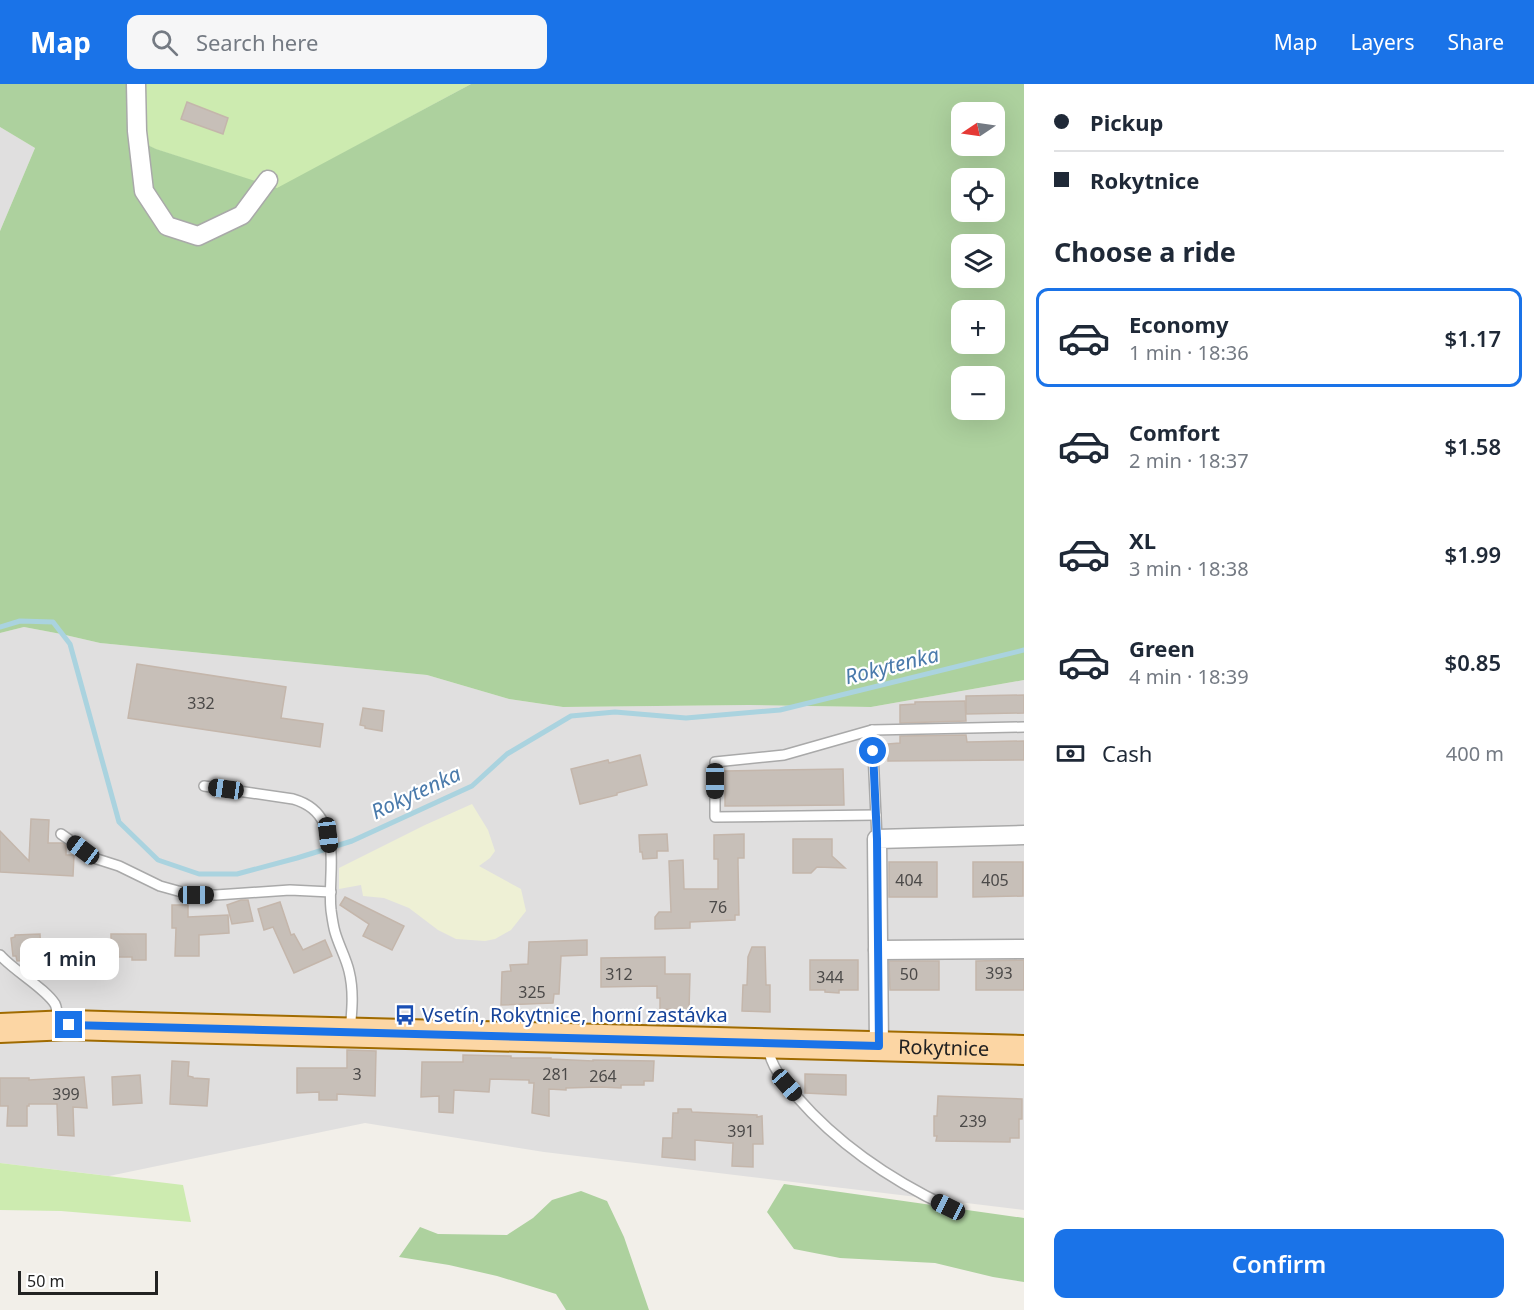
<!DOCTYPE html>
<meta charset="utf-8">
<style>
body{margin:0;font-family:"Noto Sans",sans-serif;background:#f6f6f7;color:#1f2937;height:100vh;display:flex;flex-direction:column;font-size:22px;white-space:nowrap}
*{box-sizing:border-box;margin:0}
p{font-size:20px;color:#747a83}
.icon{flex:none;width:33px;height:33px;fill:none;stroke:currentColor;stroke-width:2;stroke-linecap:round;stroke-linejoin:round}
.map{position:relative;flex:1;overflow:hidden}
.drawer{display:flex;flex-direction:column;background:#fff;width:510px}
.drawer>*{flex:none}
.banner{display:grid;align-content:center;height:132px;padding:0 30px;background:#fff}
.needle{width:39px;rotate:257deg}
.tools{position:absolute;left:951px;top:18px;display:grid;gap:12px}
.tools a{display:grid;place-items:center;width:54px;height:54px;border-radius:12px;background:#fff;box-shadow:0 6px 24px #0002;font-size:30px}
.scale{position:absolute;left:18px;bottom:15px;width:140px;box-sizing:border-box;padding-left:6px;border:3px solid #222;border-top:0;font-size:16px;line-height:21px;white-space:nowrap;color:#222;-webkit-text-stroke:4px #fff;paint-order:stroke}
.end{position:absolute;width:27px;height:27px;margin:-14px;border:8px solid #1a73e8;background:#fff;box-shadow:0 0 0 3px #fff}
.from{border-radius:50%}
.bubble{position:absolute;height:42px;border-radius:12px;background:#fff;box-shadow:0 6px 24px #0002;font-size:20px;font-weight:600;line-height:42px;text-align:center}
.car{position:absolute;width:18px;height:36px;margin:-18px -9px;border-radius:8px;box-shadow:0 0 4px 2px #0007;background:linear-gradient(#222 24%,#8ab4d8 0 40%,#222 0 76%,#8ab4d8 0 86%,#222 0)}
.banner b{display:flex;align-items:center;gap:21px;height:57px;font-size:22px}
.banner b+b{border-top:2px solid #e0e1e3}
.banner i{width:15px;height:15px;background:#1f2937}
ul{padding:0;list-style:none}
li{display:flex;align-items:center;gap:18px;height:99px;margin:0 12px 9px;padding:0 18px;border:3px solid transparent;border-radius:12px}
li div{flex:1}
li b{display:block;font-size:22px}
li em{font-style:normal;font-weight:600}
li.selected{border-color:#1a73e8}
li>.icon{width:54px;height:54px;stroke-width:1.5}
h2{padding:0 30px;font-size:27px;line-height:72px}
.pay{display:flex;align-items:center;gap:15px;height:66px;padding:0 30px;font-size:22px}
.pay p{margin-inline-start:auto}
.cta{display:flex;gap:12px;margin-top:auto;padding:12px 30px}
.cta a{flex:1;height:69px;border-radius:12px;background:#1a73e8;color:#fff;font-size:24px;font-weight:600;line-height:69px;text-align:center}
header{display:flex;align-items:center;gap:36px;box-sizing:border-box;height:84px;padding:0 30px;background:#1a73e8;color:#fff}
header strong{font-size:28px}
nav{display:flex;gap:33px;margin-inline-start:auto;font-size:21px}
.search{width:420px;height:54px;background:#f6f6f7;display:flex;align-items:center;gap:15px;box-sizing:border-box;padding:0 21px;border-radius:12px;color:#747a83;font-size:22px}
main{display:flex;flex:1;min-height:0}
.map>svg:first-child{display:block}
.residential{fill:#e0dfdf}
.farmland{fill:#eef0d5}
.grass{fill:#cdebb0}
.forest{fill:#add19e;fill-rule:evenodd}
.lines{fill:none;stroke-linecap:round;stroke-linejoin:round}
.stream{stroke:#aad3df;stroke-width:5}
.building{fill:#c7bfb8;stroke:#c4b6ab;stroke-width:1.5}
.lane-casing{stroke:#a9a9a9;stroke-width:12}
.street-casing{stroke:#a9a9a9;stroke-width:21}
.primary-casing{stroke:#a06b00;stroke-width:32}
.lane{stroke:#fff;stroke-width:9}
.street{stroke:#fff;stroke-width:18}
.primary{stroke:#fcd6a4;stroke-width:28}
.route{stroke:#1a73e8;stroke-width:8}
.labels{text-anchor:middle;stroke-width:4.5;stroke-linejoin:round;paint-order:stroke}
.number-label{font-size:16px;fill:#4b4948}
.transit-label{font-size:20px;fill:#164399;stroke:#fff;text-anchor:start}
.street-label{font-size:20px;fill:#222;stroke:#fff}
.water-label{font-size:21px;font-style:italic;fill:#4a7aab;stroke:#fff}
</style>
<header>
<strong>Map</strong>
<div class="search"><svg class="icon" aria-label="search" viewBox="0 0 24 24"><circle cx="10" cy="10" r="6"/><path d="M15 15l6 6"/></svg>Search here</div>
<nav><a>Map</a><a>Layers</a><a>Share</a></nav>
</header>
<main>
<div class="map">
<svg width="1024" height="1226" viewBox="0 0 1024 1226">
<rect width="100%" height="100%" fill="#f2efe9"/>
<!-- residential -->
<g class="residential">
<path d="M0,43L35,64L0,147Z"/>
<path d="M24,543L61,550L100,559L427,591L509,615L563,623L749,621L871,623L1024,596V1126L544,1068L365,1039L109,1092L0,1079V549Z"/>
</g>
<!-- farmland -->
<path class="farmland" d="M472,720L488,746L495,767L490,774L479,782L521,805L526,827L511,846L495,855L485,857L456,855L438,846L409,824L384,814L363,812L361,801L339,805V784L425,741Z"/>
<!-- grass -->
<g class="grass">
<path d="M130,0H471L277,105L155,65L133,54Z"/>
<path d="M0,1079L183,1101L191,1138L61,1127L0,1126Z"/>
</g>
<!-- forest -->
<g class="forest">
<path d="M0,0H130L133,54L156,65L277,104L471,0H1024V596L871,623L749,621L563,623L509,615L427,591L100,559L61,550L24,543L0,549V147L35,64L0,43ZM962,28H994V62H962ZM962,94H994V128H962ZM962,160H994V194H962ZM962,226H994V260H962ZM962,292H994V326H962Z"/>
<path d="M784,1100L1024,1134V1198L993,1193L935,1179L840,1174L794,1165L767,1128Z"/>
<path d="M581,1107L607,1117L624,1153L649,1226H566L556,1210L497,1192L449,1181L399,1173L420,1143L438,1150L507,1151L533,1134L552,1116Z"/>
</g>
<g class="lines">
<!-- stream -->
<path class="stream" d="M0,543L20,537L53,538L70,560L119,738L158,776L199,790H237L297,774L352,757L472,702L507,670L571,632L615,628L686,634L780,626L1024,566"/>
</g>
<!-- building -->
<g class="building">
<path d="M187,18L228,34L223,50L181,35Z"/>
<path d="M137,580L286,603L281,634L323,640L320,663L128,634Z"/>
<path d="M1024,611V629L966,630V612Z"/>
<path d="M965,617L966,637L900,639V621L915,620V618Z"/>
<path d="M363,624L384,627L382,647L365,644V642L360,641Z"/>
<path d="M966,651L967,658L1024,657V676L888,677V660L900,659V652Z"/>
<path d="M640,671L647,701L617,709V711L580,720L571,685L608,676L609,679Z"/>
<path d="M843,685L844,721L725,722V687Z"/>
<path d="M31,735L49,736L48,759H63L66,762V771H74L73,792L0,788V747L29,777Z"/>
<path d="M667,750L668,767H657V774L643,775L642,768H640L639,751Z"/>
<path d="M744,750V774H738V780L739,831H735V836L690,838V844L655,845V833L659,828H671L669,777L683,776L684,805H718V775H714V751Z"/>
<path d="M793,755H832V772L845,784L817,783L811,789H793Z"/>
<rect x="889" y="778" width="48" height="35"/>
<path d="M973,778H1023V812L973,813Z"/>
<path d="M345,813L404,842L392,866L363,852L369,840L340,821Z"/>
<path d="M241,816H248L253,837L232,840L227,821Z"/>
<path d="M280,818L291,851L294,850L303,866L325,856L332,872L294,889L273,843L264,846L258,825Z"/>
<path d="M172,821H188V833L228,831L229,849L199,851V872H175L176,844H172Z"/>
<path d="M40,850L41,875L17,877L16,872H13L11,854L15,853V851Z"/>
<path d="M111,850H146V876H132V873H111Z"/>
<path d="M587,856V871L561,872L559,910H554L553,919L501,921L502,888L511,887L510,881L528,880L529,858Z"/>
<path d="M752,863H765L766,901H770V928L742,927L743,901H747L748,873Z"/>
<path d="M665,873V890H690L689,926L660,925V914H657V902L601,903V874Z"/>
<path d="M810,876H858V906H839V909L825,908V906H810Z"/>
<path d="M1024,876V906H976V877Z"/>
<path d="M889,877H939V906H890Z"/>
<path d="M347,966L376,967L375,1012L337,1010V1016H319V1008L297,1009V984H347Z"/>
<path d="M463,971L511,972V974H551V975L593,977V976L654,977L653,997H644V1001H621V1004L601,1003L566,1004V1006L549,1005V1032L532,1029L534,999H529V996L490,995L489,1008L454,1006L453,1029L439,1028V1012L421,1013L422,978H463Z"/>
<path d="M172,977L189,978L188,992L193,993V994L209,995L207,1022L170,1020Z"/>
<path d="M805,990L846,991V1011L805,1009Z"/>
<path d="M140,991L142,1019L113,1021L112,993Z"/>
<path d="M84,993L87,1024L73,1023L74,1052L58,1051L57,1020H29V1022H27V1042H7L8,1022H0V994H29V996Z"/>
<path d="M938,1012L1022,1015V1035H1019V1054H1010V1058L936,1057L937,1052H934V1032H937Z"/>
<path d="M678,1025H691L692,1028L757,1031V1033L762,1032L763,1060H753V1083L732,1082L733,1059H729L695,1056V1076L662,1073L663,1054H672L673,1029H678Z"/>
</g>
<g class="lines">
<!-- lane casing -->
<g class="lane-casing">
<g id="lane">
<path d="M872,646L784,671L715,678V733L876,731"/>
<path d="M204,702L293,715C307,719 318,726 324,740C337,766 328,798 331,826C332,833 333,841 335,848C339,862 346,874 349,887C354,907 352,927 350,947"/>
<path d="M61,750L97,775L119,782L160,802L178,807L196,811H216L290,806L331,808"/>
<path d="M877,755L872,646L1024,643"/>
<path d="M0,871C14,887 45,904 55,920C58,926 57,933 57,939"/>
<path d="M768,962C770,982 784,998 797,1013C838,1060 891,1096 948,1123"/>
</g>
</g>
<!-- street casing -->
<g class="street-casing">
<g id="street">
<path d="M136,0L137,47L144,107L167,142L198,152L242,131L268,96"/>
<path d="M878,866L1024,865"/>
<path d="M879,962L877,755L1024,751"/>
</g>
</g>
<!-- primary casing -->
<g class="primary-casing">
<g id="primary">
<path id="s1" d="M0,944L69,941L139,943L1024,966"/>
</g>
</g>
<!-- lane -->
<use href="#lane" class="lane"/>
<!-- street -->
<use href="#street" class="street"/>
<!-- primary -->
<use href="#primary" class="primary"/>
</g>
<g class="lines">
<!-- route -->
<path class="route" d="M69,941L879,962L877,755L873,667"/>
</g>
<!-- icons -->
<defs>
<g id="bus-bare" transform="scale(1.62)"><path d="M-5-6H5V4H4V6H2V4H-2V6H-4V4H-5ZM-3.5-4V0h7V-4ZM-3.5 1.2v1.5H-2V1.2ZM2 1.2v1.5H3.5V1.2Z" fill="#1a4fb4" stroke="#fff" stroke-width="2.5" paint-order="stroke"/></g>
</defs>
<g fill-rule="evenodd">
<use href="#bus-bare" x="405" y="931"/>
</g>
<g class="labels">
<!-- number labels -->
<g class="number-label">
<text x="201" y="625">332</text>
<text x="909" y="802">404</text>
<text x="995" y="802">405</text>
<text x="718" y="829">76</text>
<text x="999" y="895">393</text>
<text x="619" y="896">312</text>
<text x="909" y="896">50</text>
<text x="830" y="899">344</text>
<text x="532" y="914">325</text>
<text x="357" y="996">3</text>
<text x="556" y="996">281</text>
<text x="603" y="998">264</text>
<text x="66" y="1016">399</text>
<text x="973" y="1043">239</text>
<text x="741" y="1053">391</text>
</g>
<!-- transit labels -->
<g class="transit-label">
<text x="422" y="938">Vsetín, Rokytnice, horní zastávka</text>
</g>
<!-- street labels -->
<g class="street-label">
<text dy="7" stroke="none"><textPath href="#s1" startOffset="944">Rokytnice</textPath></text>
</g>
<!-- water labels -->
<g class="water-label">
<text transform="translate(892 582) rotate(-14)" y="7">Rokytenka</text>
<text transform="translate(416 709) rotate(-25)" y="7">Rokytenka</text>
</g>
</g>
</svg>
<div class="tools">
<a><svg class="needle" viewBox="-14 -14 28 28"><path d="M0-13l5 13h-10z" fill="#e53935"/><path d="M0 13l5-13h-10z" fill="#747a83"/></svg></a>
<a><svg class="icon" aria-label="locate" viewBox="0 0 24 24"><circle cx="12" cy="12" r="6"/><path d="M12 2v4M12 18v4M2 12h4M18 12h4"/></svg></a>
<a><svg class="icon" aria-label="layers" viewBox="0 0 24 24"><path d="M12 4l9 5-9 5-9-5zM3 14l9 5 9-5"/></svg></a>
<a>+</a>
<a>−</a>
</div>
<div class="scale">50 m</div>
<i class="end from" style="left:873px;top:667px"></i>
<i class="end" style="left:69px;top:941px"></i>
<div class="bubble" style="left:20px;top:854px;width:99px">1 min</div>
<i class="car" style="left:715px;top:697px;rotate:180deg"></i>
<i class="car" style="left:226px;top:705px;rotate:278deg"></i>
<i class="car" style="left:328px;top:751px;rotate:173deg"></i>
<i class="car" style="left:83px;top:766px;rotate:307deg"></i>
<i class="car" style="left:196px;top:811px;rotate:90deg"></i>
<i class="car" style="left:787px;top:1001px;rotate:139deg"></i>
<i class="car" style="left:948px;top:1123px;rotate:296deg"></i>
</div>
<section class="drawer">
<div class="banner">
<b><i class="from"></i>Pickup</b>
<b><i></i>Rokytnice</b>
</div>
<h2>Choose a ride</h2>
<ul>
<li class="selected"><svg class="icon" aria-label="car" viewBox="0 0 24 24"><path d="M5 17H2v-5l4-1 3-4h7l3 4 3 1v5h-3M9 17h6M6 11h13"/><circle cx="7" cy="17" r="2"/><circle cx="17" cy="17" r="2"/></svg><div><b>Economy</b><p>1 min · 18:36</p></div><em>$1.17</em></li>
<li><svg class="icon" aria-label="car" viewBox="0 0 24 24"><path d="M5 17H2v-5l4-1 3-4h7l3 4 3 1v5h-3M9 17h6M6 11h13"/><circle cx="7" cy="17" r="2"/><circle cx="17" cy="17" r="2"/></svg><div><b>Comfort</b><p>2 min · 18:37</p></div><em>$1.58</em></li>
<li><svg class="icon" aria-label="car" viewBox="0 0 24 24"><path d="M5 17H2v-5l4-1 3-4h7l3 4 3 1v5h-3M9 17h6M6 11h13"/><circle cx="7" cy="17" r="2"/><circle cx="17" cy="17" r="2"/></svg><div><b>XL</b><p>3 min · 18:38</p></div><em>$1.99</em></li>
<li><svg class="icon" aria-label="car" viewBox="0 0 24 24"><path d="M5 17H2v-5l4-1 3-4h7l3 4 3 1v5h-3M9 17h6M6 11h13"/><circle cx="7" cy="17" r="2"/><circle cx="17" cy="17" r="2"/></svg><div><b>Green</b><p>4 min · 18:39</p></div><em>$0.85</em></li>
</ul>
<div class="pay"><svg class="icon" aria-label="cash" viewBox="0 0 24 24"><path d="M3 7h18v10H3z"/><circle cx="12" cy="12" r="2"/></svg>Cash<p>400 m</p></div>
<div class="cta"><a>Confirm</a></div>
</section>
</main>
